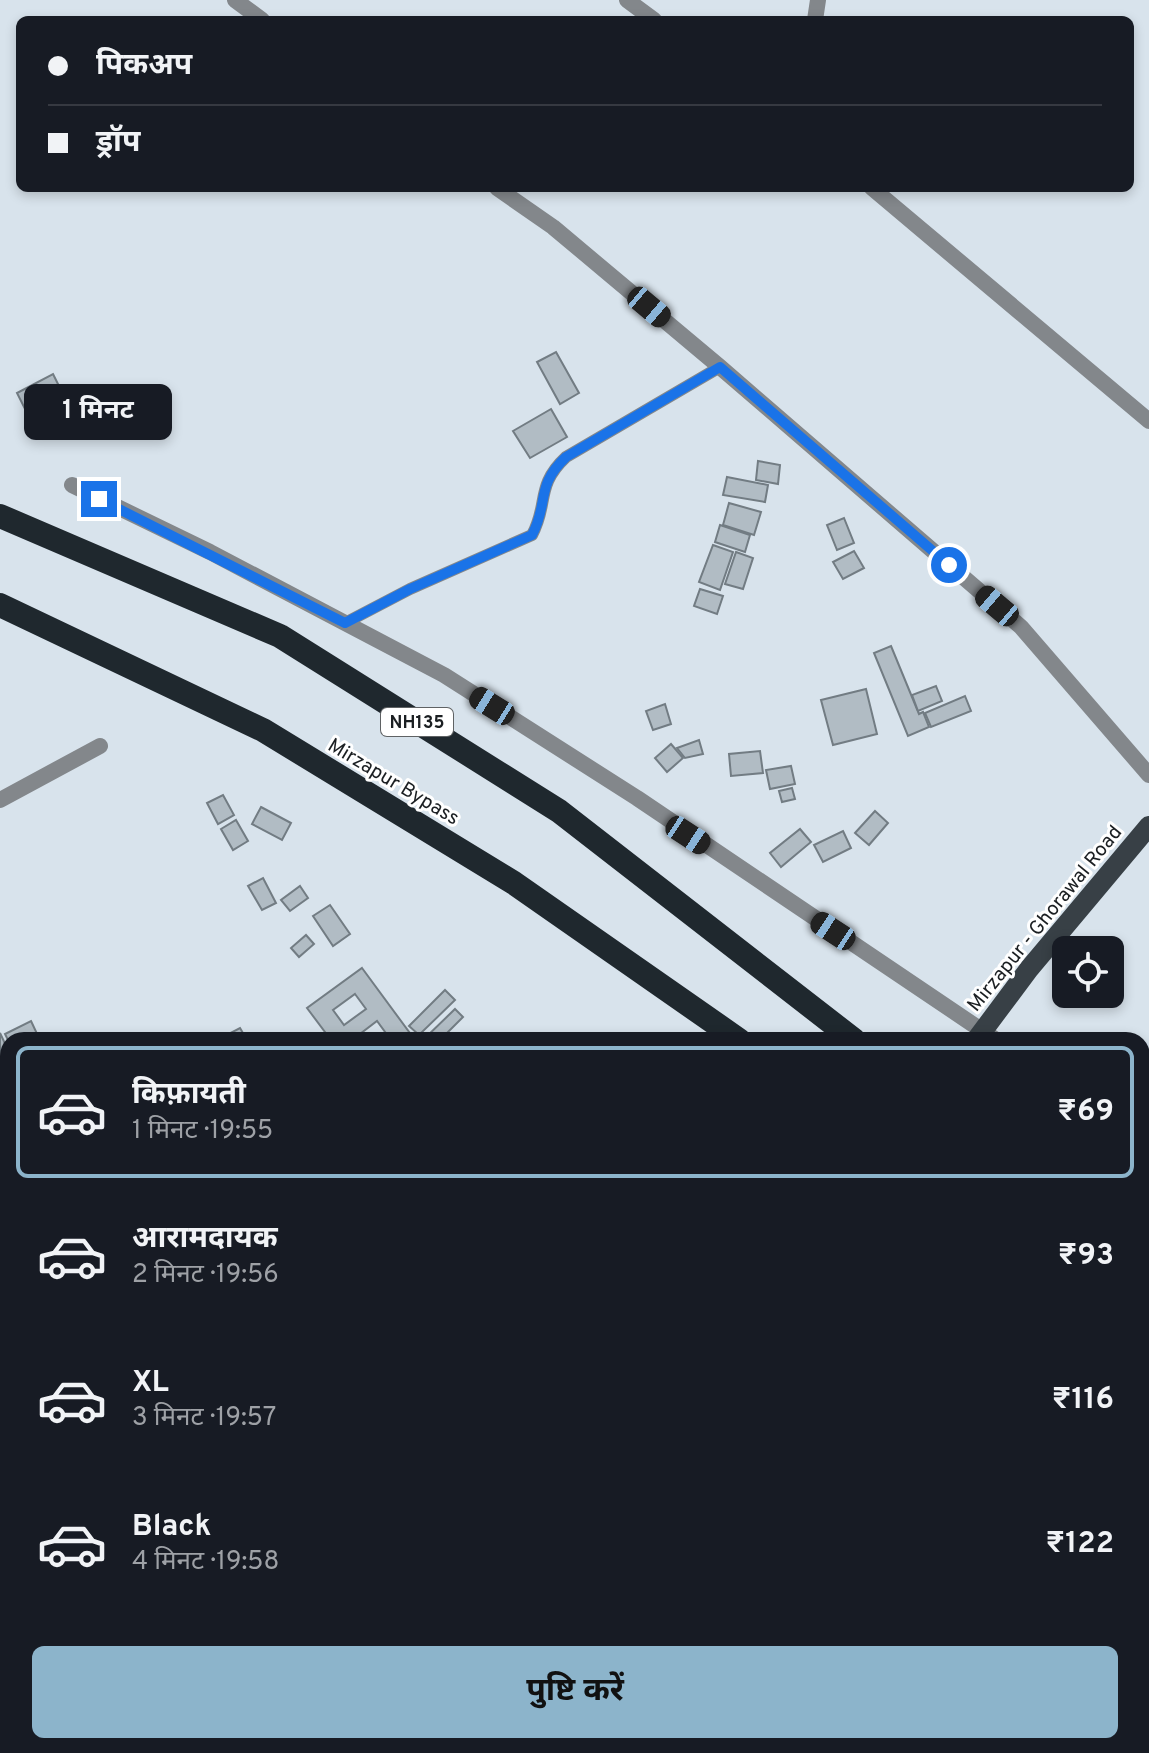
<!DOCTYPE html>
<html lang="hi">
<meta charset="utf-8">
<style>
body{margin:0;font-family:Overpass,"Noto Sans Devanagari",sans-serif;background:#242831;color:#f1f3f6;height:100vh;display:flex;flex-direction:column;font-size:30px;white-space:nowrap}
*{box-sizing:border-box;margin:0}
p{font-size:26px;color:#9ea1a6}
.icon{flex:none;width:44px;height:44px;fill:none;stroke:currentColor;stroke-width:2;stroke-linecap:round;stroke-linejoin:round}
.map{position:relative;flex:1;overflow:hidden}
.sheet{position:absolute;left:0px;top:1032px;width:1150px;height:722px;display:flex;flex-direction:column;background:#171b24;border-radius:24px 24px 0 0;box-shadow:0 4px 12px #0003}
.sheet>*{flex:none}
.top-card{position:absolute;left:16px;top:16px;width:1118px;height:176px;border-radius:12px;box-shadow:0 4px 12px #0003;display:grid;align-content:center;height:176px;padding:0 32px;background:#171b24}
.controls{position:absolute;left:1052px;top:936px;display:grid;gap:16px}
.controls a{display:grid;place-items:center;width:72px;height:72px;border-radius:12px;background:#171b24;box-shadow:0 4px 12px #0003;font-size:40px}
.end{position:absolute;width:36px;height:36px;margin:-18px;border:10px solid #1a73e8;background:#fff;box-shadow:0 0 0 4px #fff}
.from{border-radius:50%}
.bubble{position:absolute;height:56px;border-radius:12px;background:#171b24;box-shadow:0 4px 12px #0003;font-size:26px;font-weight:700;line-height:56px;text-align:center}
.car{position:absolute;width:24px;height:48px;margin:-24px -12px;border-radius:10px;box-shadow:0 0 6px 2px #0007;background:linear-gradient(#222 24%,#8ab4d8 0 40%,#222 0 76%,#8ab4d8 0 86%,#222 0)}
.top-card b{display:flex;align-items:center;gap:28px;height:76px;font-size:30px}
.top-card b+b{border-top:2px solid #363941}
.top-card i{width:20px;height:20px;background:#f1f3f6}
ul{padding:14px 0 0;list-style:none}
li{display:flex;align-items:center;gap:24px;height:132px;margin:0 16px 12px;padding:0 16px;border:4px solid transparent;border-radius:12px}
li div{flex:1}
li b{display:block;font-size:30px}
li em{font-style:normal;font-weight:700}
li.selected{border-color:#8cb4cb}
li>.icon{width:72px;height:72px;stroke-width:1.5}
.button{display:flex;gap:16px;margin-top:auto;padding:16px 32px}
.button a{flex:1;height:92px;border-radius:12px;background:#8cb4cb;color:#111;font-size:32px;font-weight:700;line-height:92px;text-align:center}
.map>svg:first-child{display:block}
.building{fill:#b1bcc4;stroke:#727c83;stroke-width:2;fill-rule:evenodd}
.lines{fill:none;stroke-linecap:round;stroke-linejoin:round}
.lane{stroke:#83878b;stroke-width:12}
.street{stroke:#83878b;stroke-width:16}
.primary{stroke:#384046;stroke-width:20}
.highway{stroke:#1f282e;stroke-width:24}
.route{stroke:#1a73e8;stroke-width:10}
.labels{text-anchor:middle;stroke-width:6;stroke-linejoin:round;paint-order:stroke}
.shield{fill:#fff;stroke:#5f6264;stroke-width:2}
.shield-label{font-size:18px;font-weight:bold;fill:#1b1f22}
.street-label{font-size:20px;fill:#1b1f22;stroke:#fff}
</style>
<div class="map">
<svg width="1149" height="1753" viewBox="0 0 1149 1753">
<rect width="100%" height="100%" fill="#d8e3ec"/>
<!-- building -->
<g class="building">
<path d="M556,352L579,393L560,404L537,362Z"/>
<path d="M53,374L61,390L25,409L17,393Z"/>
<path d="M551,409L567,437L530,458L513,431Z"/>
<path d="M758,461L780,465L778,484L756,480Z"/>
<path d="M727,477L768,485L765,502L723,495Z"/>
<path d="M729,503L761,512L754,535L723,525Z"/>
<path d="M844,518L854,543L837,550L827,525Z"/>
<path d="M720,525L750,535L745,552L715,542Z"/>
<path d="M713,545L733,552L720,590L699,582Z"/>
<path d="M854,551L864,568L843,579L833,562Z"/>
<path d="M736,552L753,558L743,589L725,584Z"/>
<path d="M700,589L723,596L717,614L694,606Z"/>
<path d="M891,646L919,714L923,712L929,727L908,736L874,653Z"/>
<path d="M936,686L942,701L918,711L912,695Z"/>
<path d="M866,689L877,734L833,745L821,700Z"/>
<path d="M965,696L971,711L931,727L925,713Z"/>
<path d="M665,704L671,724L653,730L646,711Z"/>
<path d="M699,740L703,754L685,758L677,748Z"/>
<path d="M671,744L683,758L667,772L655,758Z"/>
<path d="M760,751L763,773L731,776L729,754Z"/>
<path d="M791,766L795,784L770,789L766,770Z"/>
<path d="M792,788L795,799L782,802L779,791Z"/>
<path d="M223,795L234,815L218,824L207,803Z"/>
<path d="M261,807L291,823L282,840L252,824Z"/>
<path d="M875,811L888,823L869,845L855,833Z"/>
<path d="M236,820L248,841L233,850L221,829Z"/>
<path d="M800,829L811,842L781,867L770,853Z"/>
<path d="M843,831L851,848L823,862L814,845Z"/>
<path d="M263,878L276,903L262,910L248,886Z"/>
<path d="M300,886L308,898L290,911L281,900Z"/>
<path d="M330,905L350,934L333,946L313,916Z"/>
<path d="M306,935L314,944L299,957L291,948Z"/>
<path d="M362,968L415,1040H391L377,1021L352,1040H331L307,1008ZM355,994L366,1009L344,1025L333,1010Z"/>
<path d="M445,990L455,1000L419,1035L409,1026Z"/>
<path d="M455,1009L463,1017L440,1040H423Z"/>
<path d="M31,1021L39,1038L8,1040L5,1034Z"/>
<path d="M240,1028L247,1040H217Z"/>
<path d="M0,1033L8,1050V1056L0,1059Z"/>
<path d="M8,1059V1086L5,1087L0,1062Z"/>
<path d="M8,1092V1111L0,1115V1096Z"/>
<path d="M8,1131V1153L0,1158V1136Z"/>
<path d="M8,1233V1255L0,1241Z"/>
<path d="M0,1246L8,1261L0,1268Z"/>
<path d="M8,1315V1338L0,1342V1319Z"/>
<path d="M503,1746H511L515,1753H492Z"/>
<path d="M564,1746H584L587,1753H567Z"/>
<path d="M592,1746H615L597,1753Z"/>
<path d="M627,1746H633L636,1753H615Z"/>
</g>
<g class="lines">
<!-- lane -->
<path class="lane" d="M345,623L410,589L532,535C549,504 535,486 566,457L720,367"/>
<!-- street -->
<g class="street">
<path d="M235,0L262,20"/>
<path d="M627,0L654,20"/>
<path d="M815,20L818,0"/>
<path d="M497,188L553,227L720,367L1021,627L1149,775"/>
<path d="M872,188L1149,421"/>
<path d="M72,485L210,552L444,675L637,798L996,1040"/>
<path d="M0,800L100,746"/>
<path d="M1142,1167L1149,1173"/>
<path d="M0,1293L8,1288"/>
<path d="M0,1533L8,1551"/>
<path d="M155,1753L157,1746"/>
</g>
<!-- primary -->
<g class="primary">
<path d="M976,1040L1029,969L1149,826"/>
<path d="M408,1753L413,1746"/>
</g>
<!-- highway -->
<g class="highway">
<path d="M0,516L280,636L559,811L854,1040"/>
<path d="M0,605L263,730L514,883L739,1040"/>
<path d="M1142,1272L1149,1278"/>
<path d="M1142,1357L1149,1362"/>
</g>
</g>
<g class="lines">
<!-- route -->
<path class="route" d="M99,499L345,623L410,589L532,535C549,504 535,486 566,457L720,367L949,565"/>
</g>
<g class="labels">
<!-- shield labels -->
<rect class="shield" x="381" y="708" width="72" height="28" rx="6"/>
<g class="shield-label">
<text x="417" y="728">NH135</text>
</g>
<!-- street labels -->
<g class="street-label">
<text transform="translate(394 781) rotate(31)" y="7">Mirzapur Bypass</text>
<text transform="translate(1044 918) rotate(-51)" y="7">Mirzapur - Ghorawal Road</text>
</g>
</g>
</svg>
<div class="controls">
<a><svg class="icon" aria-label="locate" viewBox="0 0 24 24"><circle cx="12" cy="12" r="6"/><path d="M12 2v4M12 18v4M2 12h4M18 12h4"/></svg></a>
</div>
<i class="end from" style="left:949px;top:565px"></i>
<i class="end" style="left:99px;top:499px"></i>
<div class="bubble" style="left:24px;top:384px;width:148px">1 मिनट</div>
<i class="car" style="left:649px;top:307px;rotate:130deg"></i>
<i class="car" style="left:997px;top:606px;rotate:310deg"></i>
<i class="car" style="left:492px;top:706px;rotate:302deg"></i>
<i class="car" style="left:688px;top:835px;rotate:123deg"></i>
<i class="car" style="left:833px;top:931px;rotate:303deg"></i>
<div class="top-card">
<b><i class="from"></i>पिकअप</b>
<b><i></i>ड्रॉप</b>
</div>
<section class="sheet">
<ul>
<li class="selected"><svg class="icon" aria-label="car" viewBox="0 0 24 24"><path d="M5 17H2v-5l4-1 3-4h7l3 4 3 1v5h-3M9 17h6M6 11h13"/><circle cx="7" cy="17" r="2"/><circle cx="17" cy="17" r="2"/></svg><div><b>किफ़ायती</b><p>1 मिनट · 19:55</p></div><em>₹69</em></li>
<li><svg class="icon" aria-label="car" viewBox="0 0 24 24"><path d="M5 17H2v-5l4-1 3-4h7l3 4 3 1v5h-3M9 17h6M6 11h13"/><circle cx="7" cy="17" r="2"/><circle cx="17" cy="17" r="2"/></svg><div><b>आरामदायक</b><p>2 मिनट · 19:56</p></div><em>₹93</em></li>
<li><svg class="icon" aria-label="car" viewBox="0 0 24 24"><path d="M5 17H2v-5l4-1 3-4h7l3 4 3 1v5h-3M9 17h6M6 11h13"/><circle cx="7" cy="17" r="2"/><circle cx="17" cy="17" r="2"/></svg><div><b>XL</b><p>3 मिनट · 19:57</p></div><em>₹116</em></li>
<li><svg class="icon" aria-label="car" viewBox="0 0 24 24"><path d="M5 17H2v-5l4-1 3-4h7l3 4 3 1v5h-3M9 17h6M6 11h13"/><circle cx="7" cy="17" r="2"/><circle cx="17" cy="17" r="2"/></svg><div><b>Black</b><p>4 मिनट · 19:58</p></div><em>₹122</em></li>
</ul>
<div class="button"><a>पुष्टि करें</a></div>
</section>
</div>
